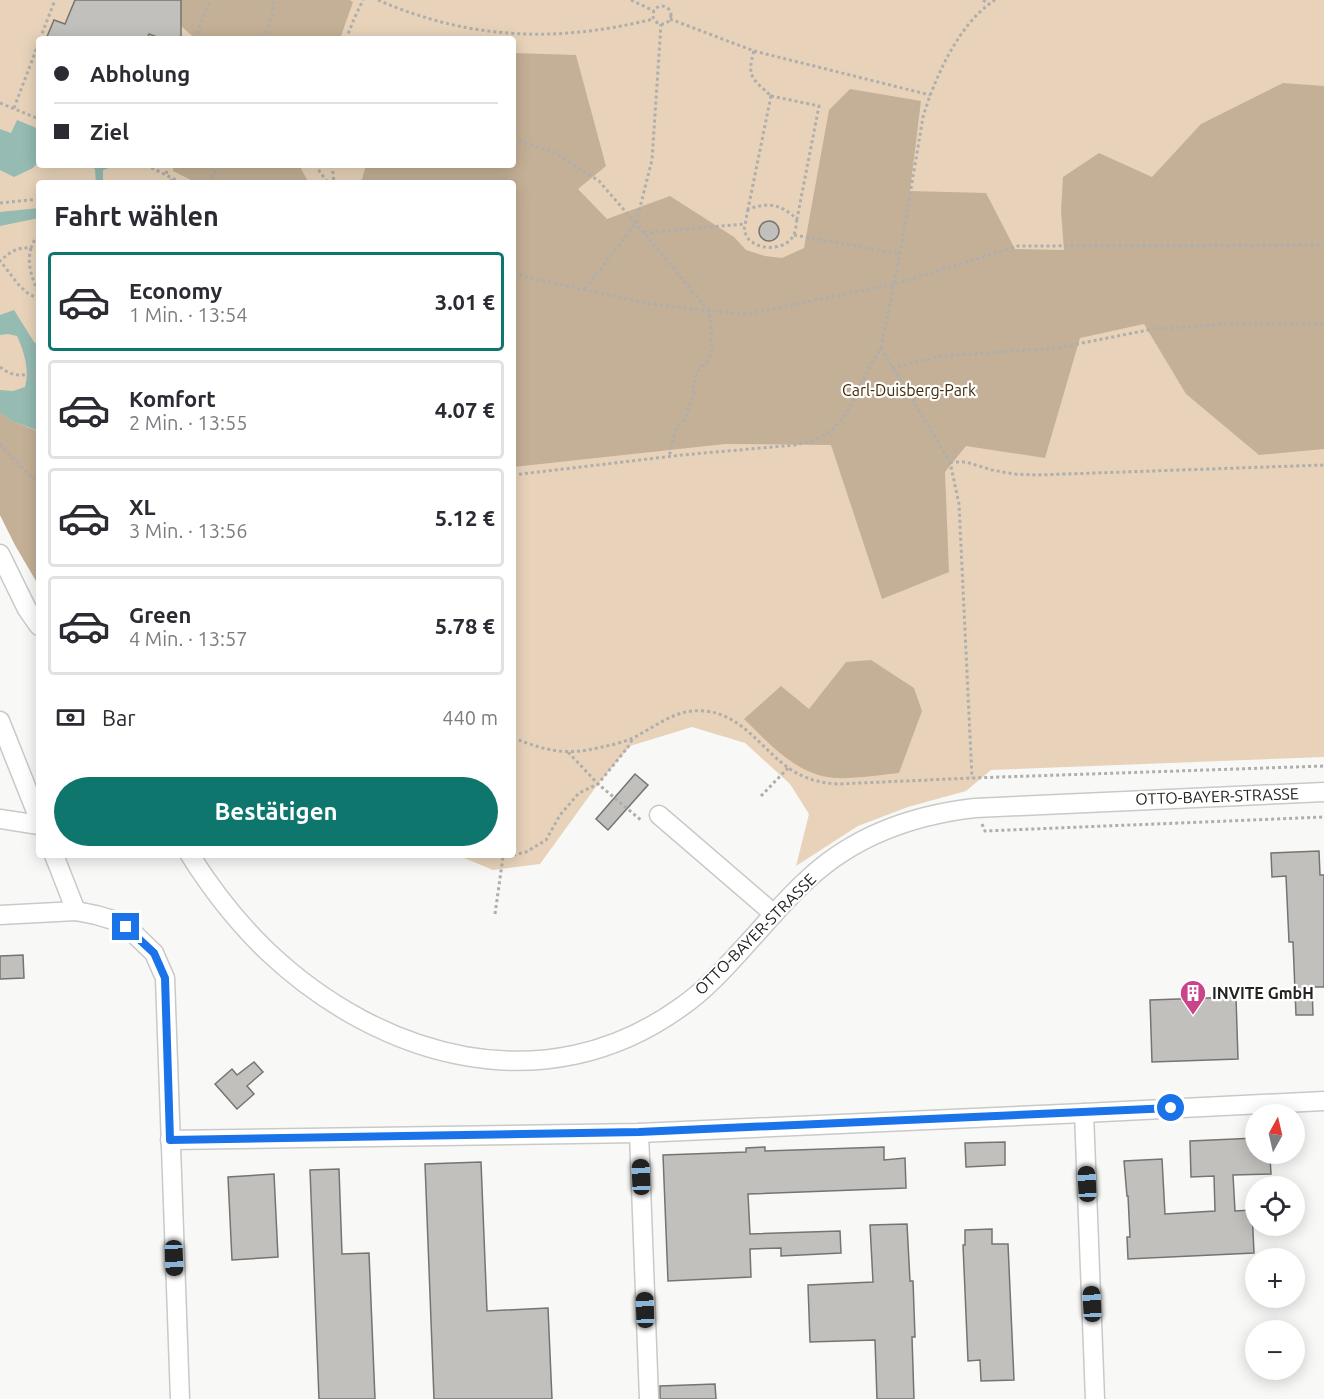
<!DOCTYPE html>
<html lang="de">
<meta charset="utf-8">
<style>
body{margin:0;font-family:Ubuntu,sans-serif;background:#f2f2f3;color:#2b2b33;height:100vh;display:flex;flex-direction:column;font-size:22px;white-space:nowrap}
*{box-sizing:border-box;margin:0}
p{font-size:20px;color:#7c7c81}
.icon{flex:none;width:33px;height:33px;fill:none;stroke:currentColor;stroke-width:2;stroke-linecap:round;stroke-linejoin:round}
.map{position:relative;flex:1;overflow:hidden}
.sheet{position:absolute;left:36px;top:180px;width:480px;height:678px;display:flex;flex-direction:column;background:#fff;border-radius:6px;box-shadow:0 3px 15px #0003}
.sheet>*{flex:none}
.top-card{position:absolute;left:36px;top:36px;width:480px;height:132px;border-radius:6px;box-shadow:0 3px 15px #0003;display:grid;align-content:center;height:132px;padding:0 18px;background:#fff}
.needle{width:39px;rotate:8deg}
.buttons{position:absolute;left:1245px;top:1104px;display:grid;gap:12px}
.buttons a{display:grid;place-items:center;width:60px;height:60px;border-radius:50%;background:#fff;box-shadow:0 3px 15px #0003;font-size:30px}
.end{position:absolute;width:27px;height:27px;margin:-14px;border:8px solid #1a73e8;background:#fff;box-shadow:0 0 0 3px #fff}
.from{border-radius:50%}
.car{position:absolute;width:18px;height:36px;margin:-18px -9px;border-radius:8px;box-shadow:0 0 4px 2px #0007;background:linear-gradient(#222 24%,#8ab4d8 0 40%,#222 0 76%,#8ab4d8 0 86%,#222 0)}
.top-card b{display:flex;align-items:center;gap:21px;height:57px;font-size:22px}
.top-card b+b{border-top:2px solid #e1e1e2}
.top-card i{width:15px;height:15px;background:#2b2b33}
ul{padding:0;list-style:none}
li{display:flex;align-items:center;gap:18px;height:99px;margin:0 12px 9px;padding:0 6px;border:3px solid #e1e1e2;border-radius:6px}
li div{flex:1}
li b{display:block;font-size:22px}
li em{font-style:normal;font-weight:700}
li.on{border-color:#0f766e}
li>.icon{width:54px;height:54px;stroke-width:1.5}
h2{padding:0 18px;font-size:27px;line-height:72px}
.pay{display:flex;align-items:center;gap:15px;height:66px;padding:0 18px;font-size:22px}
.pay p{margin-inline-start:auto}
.action{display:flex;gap:12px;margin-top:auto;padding:12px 18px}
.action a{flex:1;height:69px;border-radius:36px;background:#0f766e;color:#fff;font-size:24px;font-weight:700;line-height:69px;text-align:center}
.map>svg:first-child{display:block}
.green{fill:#e8d3ba;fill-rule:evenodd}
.forest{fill:#c4b096}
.water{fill:#95bbb2}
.building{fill:#c1c0bd;stroke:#757471;stroke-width:1.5}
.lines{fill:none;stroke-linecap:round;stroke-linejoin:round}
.minor-casing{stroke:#c9cac7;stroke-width:21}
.path{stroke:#aeafac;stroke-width:3;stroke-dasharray:3 3;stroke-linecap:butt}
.minor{stroke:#fff;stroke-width:18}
.route{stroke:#1a73e8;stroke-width:8}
.labels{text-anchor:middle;stroke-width:4.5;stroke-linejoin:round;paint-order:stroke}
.park-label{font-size:16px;fill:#412b09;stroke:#fff}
.street-label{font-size:16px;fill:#222321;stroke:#fff}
.poi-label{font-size:16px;font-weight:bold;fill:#222321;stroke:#fff;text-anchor:start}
</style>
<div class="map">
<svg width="1324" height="1399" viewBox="0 0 1324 1399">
<rect width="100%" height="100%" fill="#f8f9f6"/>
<!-- green -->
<path class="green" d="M0,0H1324V757L991,770L966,791L908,807L858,826L796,866L809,814L790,784L745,743L692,727L630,746L598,784L540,864L493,870L457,855H513V183H39V586L15,545L0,515ZM39,39H513V165H39Z"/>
<!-- forest -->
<g class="forest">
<path d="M181,0H350L353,2L340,39H196L181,26Z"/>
<path d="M513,53L576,55L606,166L578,189L607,219L670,196L734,237L746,250L765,256L782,258L804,248L829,110L850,89L921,101L910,191L986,193L1015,249L1064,250L1061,211L1063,177L1099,153L1152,177L1201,124L1283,83L1324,86V449L1259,455L1186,394L1144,324L1080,338L1045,458L966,446L945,472L949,572L882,599L831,445L725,444L513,467V183H361L366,165H513Z"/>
<path d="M173,165H299L309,183H197L173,171Z"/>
<path d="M0,413L12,421L37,431L39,436V586L15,545L0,515Z"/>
<path d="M871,660L914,688L922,711L899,773C879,775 855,779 835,778C796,775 770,744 744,719L781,686L809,709L846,662Z"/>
</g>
<!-- water -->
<g class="water">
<path d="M17,120L39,129V161L33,168L14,177L0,170V129L11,133Z"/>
<path d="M86,165H118L103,170V183H96L95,169Z"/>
<path d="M39,208V218L0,226V212Z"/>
<path d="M14,310L34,342L39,345V369L36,370L39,385V431L12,421L0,413V390L13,391L25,387C30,371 24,351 17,336L8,334L0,335V315Z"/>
</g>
<!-- building -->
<g class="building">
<path d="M75,0H181V39H162L149,34L147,39H46L54,20L65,24Z"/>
<circle cx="769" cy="231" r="10"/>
<path d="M635,774L648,785L608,830L596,819Z"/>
<path d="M1319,851L1320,875H1324V987H1312L1313,1015H1296L1293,942H1289L1286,876L1272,877L1271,853Z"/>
<path d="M23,955L24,978L0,979V956Z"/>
<path d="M1236,997L1238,1059L1152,1062L1150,1000Z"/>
<path d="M254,1062L263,1072L247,1086L254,1094L237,1109L215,1084L232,1069L237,1075Z"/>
<path d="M1256,1138V1154H1267V1158H1270L1271,1174L1233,1175L1235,1211L1252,1210L1254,1253L1128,1259L1127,1237H1130L1128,1196H1127L1124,1161L1162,1159L1165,1214L1215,1211L1214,1176L1191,1177L1190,1141Z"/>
<path d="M1005,1142V1165L966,1167L965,1143Z"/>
<path d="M765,1147V1151L884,1147V1160L905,1158L906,1188L748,1194L750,1234L840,1231L841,1253L781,1256V1248L750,1249L751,1277L668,1281L663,1155L746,1152V1148Z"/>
<path d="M481,1162L487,1311L548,1308L552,1399H434L425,1164Z"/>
<path d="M339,1169L342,1254L369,1253L375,1399H319L310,1170Z"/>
<path d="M274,1174L278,1257L232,1260L228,1177Z"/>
<path d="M907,1224L910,1281H913L915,1337H912L914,1399H877L875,1340L810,1342L808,1285L873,1282L870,1225Z"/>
<path d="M992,1229V1244H1008L1014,1380L981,1381L980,1360L968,1361L963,1245H965V1230Z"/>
<path d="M715,1384L716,1399H660V1386Z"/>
</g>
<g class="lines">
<!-- minor casing -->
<g class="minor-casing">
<g id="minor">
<path d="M0,554L27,609L39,626"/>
<path d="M0,721L39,819"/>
<path d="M659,815L774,914"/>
<path d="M0,819L39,825"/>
<path d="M54,855L76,911"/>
<path d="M190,855C212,890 237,922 267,951C381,1059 545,1105 681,1007C710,987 732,960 756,934C773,915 789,896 808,879C854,836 913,815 975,808L1324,792"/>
<path d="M0,915L76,911L96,915L113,920L126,926L154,953L165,978L180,1399"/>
<path d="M1084,1113L1095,1399"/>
<path d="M639,1133L649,1399"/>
<path d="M170,1140L639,1133L1084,1113L1324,1101"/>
</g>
</g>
<!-- path -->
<g class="path">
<path d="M378,0C470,40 557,43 653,19"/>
<path d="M631,0L654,11"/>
<path d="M983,0L989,4"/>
<circle cx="662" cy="15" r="9"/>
<path d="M670,19L754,51L930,95"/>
<path d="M40,39L55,0"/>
<path d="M195,39L210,0"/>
<path d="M264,39L273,13V0"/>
<path d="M346,39L354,19L363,0"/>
<path d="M754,51C746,77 753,79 771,96"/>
<path d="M771,96L819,106L797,219C780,204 770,202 748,209Z"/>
<path d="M0,103L39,119"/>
<path d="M14,108L39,42"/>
<path d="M513,139L554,152L599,181L644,233L709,311L712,334L711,345L713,349L710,358L699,369L693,385L694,393L685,419L676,429L669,457"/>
<path d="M146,165L182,183"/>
<path d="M166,165L167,176"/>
<path d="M315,165L328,183"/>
<path d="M332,165L334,183"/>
<path d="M164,183L173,180"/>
<path d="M208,183L218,165"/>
<path d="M0,203L39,199"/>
<path d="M748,209L744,230C746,235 748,240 752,242C764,251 788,249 794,234C796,230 796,224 797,219"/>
<path d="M644,233L745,224"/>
<path d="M794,235L900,254"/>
<path d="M39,236L34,241L31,248C17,247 10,252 0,261C11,273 22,295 39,298"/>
<path d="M31,248C26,265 33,279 39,295"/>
<path d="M513,274L645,303L709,311L746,314L895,284L1018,246L1324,245"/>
<path d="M585,289L636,223L652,160L661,24"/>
<path d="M881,348L950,462L959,504L972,778"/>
<path d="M0,367C14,378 22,375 39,373"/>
<path d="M892,368L942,356L1057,348L1153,329L1234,324H1324"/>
<path d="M0,444L28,474L39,483"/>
<path d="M950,462H966L992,470L1014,474L1037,475L1324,465"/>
<path d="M513,475L682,455L795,445L815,440L832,430L846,415L870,366L881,348L900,254L923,117C935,77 959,23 995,0"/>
<path d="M513,738C547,751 567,756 602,747C612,745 624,742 633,738C657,726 676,708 705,711C743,715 761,749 790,769C805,779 820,783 838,784L972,778L1324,766"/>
<path d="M632,740L628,747L598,784L642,821"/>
<path d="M761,796L788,768"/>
<path d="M982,824L985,831L1324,817"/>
<path d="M500,855L503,857L512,855"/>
<path d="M513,855L526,852L546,840L560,815L579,793L598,784L568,752"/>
<path d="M495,914L503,857"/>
</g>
<!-- minor -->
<use href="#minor" class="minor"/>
</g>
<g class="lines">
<!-- route -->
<path class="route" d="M126,927L154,953L165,978L170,1140L639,1132L1171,1108"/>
</g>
<!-- icons -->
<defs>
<g id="building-pin" transform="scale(1.35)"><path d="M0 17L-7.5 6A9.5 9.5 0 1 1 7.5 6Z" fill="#c94488" stroke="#fff"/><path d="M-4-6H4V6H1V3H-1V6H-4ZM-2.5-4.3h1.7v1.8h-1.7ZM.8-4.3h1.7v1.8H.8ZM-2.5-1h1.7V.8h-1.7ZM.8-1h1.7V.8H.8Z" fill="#fff"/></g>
</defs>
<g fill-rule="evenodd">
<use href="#building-pin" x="1193" y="993"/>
</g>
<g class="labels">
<!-- park labels -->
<g class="park-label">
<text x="909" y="396">Carl-Duisberg-Park</text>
</g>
<!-- street labels -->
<g class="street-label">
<text transform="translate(1217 796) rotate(-2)" y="6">OTTO-BAYER-STRASSE</text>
<text transform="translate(755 934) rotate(-45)" y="6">OTTO-BAYER-STRASSE</text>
</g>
<!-- poi labels -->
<g class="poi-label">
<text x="1212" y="999">INVITE GmbH</text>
</g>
</g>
</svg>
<div class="buttons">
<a><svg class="needle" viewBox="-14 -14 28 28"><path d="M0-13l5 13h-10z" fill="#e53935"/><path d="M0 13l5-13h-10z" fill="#7c7c81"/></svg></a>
<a><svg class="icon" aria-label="locate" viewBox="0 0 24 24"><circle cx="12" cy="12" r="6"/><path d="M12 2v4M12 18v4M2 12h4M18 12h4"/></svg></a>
<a>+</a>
<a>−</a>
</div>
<i class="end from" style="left:1171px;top:1108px"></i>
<i class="end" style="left:126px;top:927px"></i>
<i class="car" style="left:641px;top:1177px;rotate:358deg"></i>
<i class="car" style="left:1087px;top:1184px;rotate:357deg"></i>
<i class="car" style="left:174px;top:1258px;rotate:178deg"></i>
<i class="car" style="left:1092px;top:1304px;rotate:357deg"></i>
<i class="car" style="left:645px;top:1310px;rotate:358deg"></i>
<div class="top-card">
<b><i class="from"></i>Abholung</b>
<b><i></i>Ziel</b>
</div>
<section class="sheet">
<h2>Fahrt wählen</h2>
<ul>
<li class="on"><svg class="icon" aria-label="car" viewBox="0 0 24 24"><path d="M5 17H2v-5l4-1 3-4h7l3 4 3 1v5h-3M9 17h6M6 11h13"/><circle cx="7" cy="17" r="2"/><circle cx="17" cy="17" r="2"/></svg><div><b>Economy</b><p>1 Min. · 13:54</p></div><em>3.01 €</em></li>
<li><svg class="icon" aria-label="car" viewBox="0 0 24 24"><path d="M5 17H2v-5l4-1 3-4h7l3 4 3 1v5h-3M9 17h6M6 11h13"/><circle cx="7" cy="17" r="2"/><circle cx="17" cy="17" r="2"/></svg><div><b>Komfort</b><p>2 Min. · 13:55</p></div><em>4.07 €</em></li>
<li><svg class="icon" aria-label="car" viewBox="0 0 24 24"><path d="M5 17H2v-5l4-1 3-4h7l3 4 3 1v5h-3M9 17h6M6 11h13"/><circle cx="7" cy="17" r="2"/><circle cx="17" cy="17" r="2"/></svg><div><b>XL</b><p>3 Min. · 13:56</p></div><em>5.12 €</em></li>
<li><svg class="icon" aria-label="car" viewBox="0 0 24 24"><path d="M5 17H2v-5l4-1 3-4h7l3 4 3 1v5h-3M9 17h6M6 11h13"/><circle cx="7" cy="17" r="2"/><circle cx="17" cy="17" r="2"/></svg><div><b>Green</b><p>4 Min. · 13:57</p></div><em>5.78 €</em></li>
</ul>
<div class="pay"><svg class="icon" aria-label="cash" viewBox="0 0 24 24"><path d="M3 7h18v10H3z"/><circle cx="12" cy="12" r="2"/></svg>Bar<p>440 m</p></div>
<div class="action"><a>Bestätigen</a></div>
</section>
</div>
